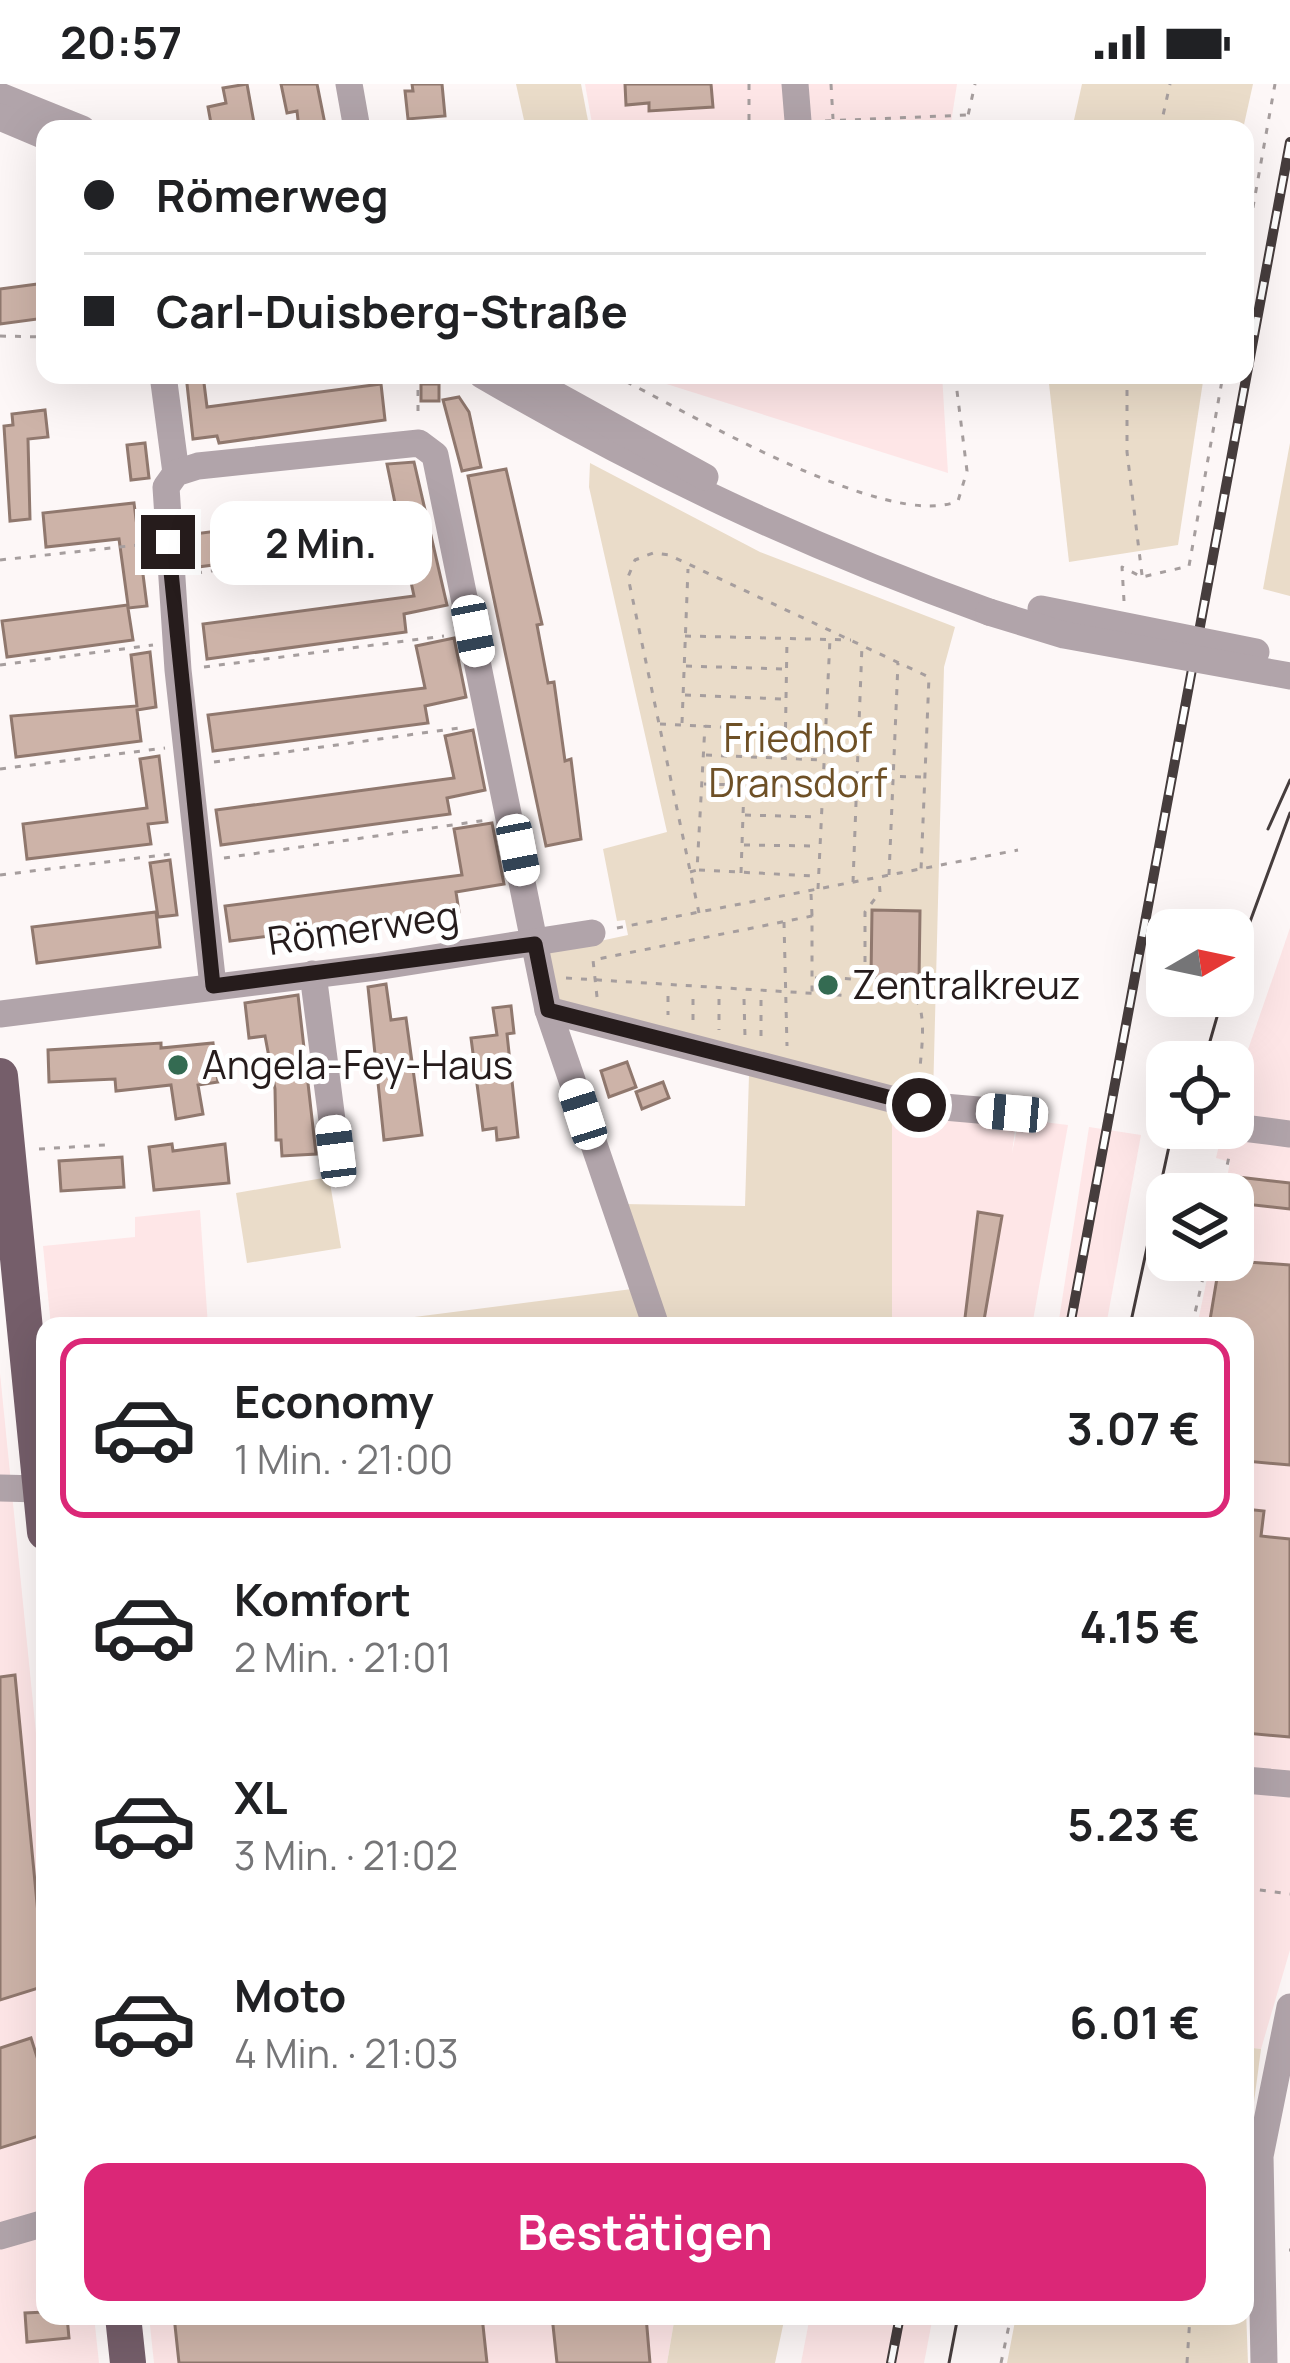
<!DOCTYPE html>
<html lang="de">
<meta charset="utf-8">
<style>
body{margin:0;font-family:Manrope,sans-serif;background:#f6f6f6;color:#202124;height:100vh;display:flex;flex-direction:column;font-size:45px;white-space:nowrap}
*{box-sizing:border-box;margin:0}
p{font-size:39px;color:#757577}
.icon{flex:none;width:66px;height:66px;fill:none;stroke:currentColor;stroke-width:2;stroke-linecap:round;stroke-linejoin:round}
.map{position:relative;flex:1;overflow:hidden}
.drawer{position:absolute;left:36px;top:1233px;width:1218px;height:1008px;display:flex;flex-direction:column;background:#fff;border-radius:24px;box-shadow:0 12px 48px #0002}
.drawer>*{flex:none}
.guide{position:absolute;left:36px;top:36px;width:1218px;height:264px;border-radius:24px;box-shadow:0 12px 48px #0002;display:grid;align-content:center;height:264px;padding:0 48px;background:#fff}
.needle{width:78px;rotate:81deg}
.fabs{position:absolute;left:1146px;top:825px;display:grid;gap:24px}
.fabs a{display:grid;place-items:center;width:108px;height:108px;border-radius:24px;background:#fff;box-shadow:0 12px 48px #0002;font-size:60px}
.end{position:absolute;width:54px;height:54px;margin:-27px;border:15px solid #261c1c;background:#fff;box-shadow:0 0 0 6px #fff}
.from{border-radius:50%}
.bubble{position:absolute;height:84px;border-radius:24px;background:#fff;box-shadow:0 12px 48px #0002;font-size:39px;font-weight:700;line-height:84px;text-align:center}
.car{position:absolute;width:36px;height:72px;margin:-36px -18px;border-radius:15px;box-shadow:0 0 9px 3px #0007;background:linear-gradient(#fff 24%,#345 0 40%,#fff 0 76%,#345 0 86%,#fff 0)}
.guide b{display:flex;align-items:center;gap:42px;height:114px;font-size:45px}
.guide b+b{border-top:3px solid #e0e0e0}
.guide i{width:30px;height:30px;background:#202124}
ul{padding:21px 0 0;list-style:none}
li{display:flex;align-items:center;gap:36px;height:180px;margin:0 24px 18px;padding:0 24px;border:6px solid transparent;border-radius:24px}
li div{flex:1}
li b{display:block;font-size:45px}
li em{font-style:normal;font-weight:700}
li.on{border-color:#db2777}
li>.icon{width:108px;height:108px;stroke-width:1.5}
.action{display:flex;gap:24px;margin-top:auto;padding:24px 48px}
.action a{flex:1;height:138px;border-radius:24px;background:#db2777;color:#fff;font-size:48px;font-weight:700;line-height:138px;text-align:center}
.status{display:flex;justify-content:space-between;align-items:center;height:84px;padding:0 60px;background:#fff;direction:ltr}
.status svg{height:33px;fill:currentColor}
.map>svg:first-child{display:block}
.built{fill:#fee6e7}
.green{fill:#eadcc9;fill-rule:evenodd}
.building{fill:#cdb3a8;stroke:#90786e;stroke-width:3}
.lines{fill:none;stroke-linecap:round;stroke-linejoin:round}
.path{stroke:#a69e9e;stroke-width:3;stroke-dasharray:6 9;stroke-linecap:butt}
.minor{stroke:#b1a4aa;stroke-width:27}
.major{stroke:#755e6a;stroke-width:36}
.tram{stroke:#463d3d;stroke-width:3}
.rail-casing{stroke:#463d3d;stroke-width:10}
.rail{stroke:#fff;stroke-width:6;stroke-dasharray:18;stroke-linecap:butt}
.minor-bridge{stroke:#b1a4aa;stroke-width:27}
.route{stroke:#261c1c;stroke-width:15}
.poi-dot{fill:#346b52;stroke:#fff;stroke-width:4.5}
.labels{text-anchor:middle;stroke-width:10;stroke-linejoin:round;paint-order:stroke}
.park-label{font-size:39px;fill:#6e5026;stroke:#fff}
.street-label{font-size:39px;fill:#261c1c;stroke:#fff}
.poi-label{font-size:39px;fill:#261c1c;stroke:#fff;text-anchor:start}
</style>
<div class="status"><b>20:57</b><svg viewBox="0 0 49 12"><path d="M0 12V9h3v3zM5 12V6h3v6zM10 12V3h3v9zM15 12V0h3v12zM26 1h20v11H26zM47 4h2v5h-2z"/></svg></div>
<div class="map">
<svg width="1290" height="2279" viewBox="0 0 1290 2279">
<rect width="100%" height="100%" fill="#fdf7f7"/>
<!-- built -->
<g class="built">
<path d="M585,0H957L950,45H593Z"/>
<path d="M638,291H942L948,389Z"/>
<path d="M1290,844V1866L1261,1965L1245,1963V1242H1197L1211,1176H1233V1110H1224L1230,1078L1216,1074L1223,1044H1233V1009Z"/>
<path d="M892,1024L1016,1038L1012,1069L1019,1035L1068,1041L1032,1242H892Z"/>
<path d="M1089,1043L1141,1051L1106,1242H1058Z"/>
<path d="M200,1126L208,1242H51L43,1162L135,1153V1133Z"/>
<path d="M0,1289L45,1739V2232H94L99,2279H0Z"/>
<path d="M149,2232H675L667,2279H154Z"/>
<path d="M810,2232H933L924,2279H801Z"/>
</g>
<!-- green -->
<g class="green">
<path d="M516,0H581L589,42L526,45Z"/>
<path d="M1082,0H1253L1243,45H1072Z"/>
<path d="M1048,291H1204L1178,461L1069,478Z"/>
<path d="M1290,359V512L1263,505Z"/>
<path d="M590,379L760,468L955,543L944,583L933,1013L565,920L556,912L549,868L628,851L625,836L617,837L603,765L667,748L589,403ZM872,826L920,827L918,897L897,896Z"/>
<path d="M749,991L892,1024V1242H662L622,1120L745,1122Z"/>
<path d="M329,1093L341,1164L247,1179L236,1109Z"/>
<path d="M632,1205L644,1242H344Z"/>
<path d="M1245,1963L1261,1965L1245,2086Z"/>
<path d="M1245,2198L1248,2279H1007L1016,2232H1245Z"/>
<path d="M675,2232H785L775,2279H667Z"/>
</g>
<!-- building -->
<g class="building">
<path d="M247,0L254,39L212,45L208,23L226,19L223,4Z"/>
<path d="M281,0H317L326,45H299L297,27L287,29Z"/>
<path d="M412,0H442L445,32L408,35L405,7H413Z"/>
<path d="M625,0H711L713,23L649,27V19L626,21Z"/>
<path d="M45,199V234L0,240V205Z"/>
<path d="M186,291H203L207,323L381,300L385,336L219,359L217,352L193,355Z"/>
<rect x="421" y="300" width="18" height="17"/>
<path d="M459,313L469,328L481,383L462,387L443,316Z"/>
<path d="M45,326L48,353L28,355L30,435L10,437L4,342L13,341L12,330Z"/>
<path d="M145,359L149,394L131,396L127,361Z"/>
<path d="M414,378L447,521L404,530L406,548L207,575L203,540L414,512L402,456L198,483L194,450L396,424L387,380Z"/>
<path d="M506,385L542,540L537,541L548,599L554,598L565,677L571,675L581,755L546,762L468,392Z"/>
<path d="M134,419L147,522L128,524L133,556L7,573L2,537L128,521L119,455L46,463L43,429Z"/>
<path d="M454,554L466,613L425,622L428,639L213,667L208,631L425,604L416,562Z"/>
<path d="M150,568L156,623L137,626L141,657L16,673L11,632L137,622L131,571Z"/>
<path d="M473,646L485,706L447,714L450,730L221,761L216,726L454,694L445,652Z"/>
<path d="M159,672L167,738L148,740L151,760L27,775L23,740L147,724L140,675Z"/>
<path d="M492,739L504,800L456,808L459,828L230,857L225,822L462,791L454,745Z"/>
<path d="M170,776L177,831L158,833L150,779Z"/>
<path d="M872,826L920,827L919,897L871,893Z"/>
<path d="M156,828L160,863L37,879L32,843Z"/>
<path d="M386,900L391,936L406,934L422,1051L384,1056L368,903Z"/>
<path d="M298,911L316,1070L282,1072L281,1056H276L275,1005L265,952L249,954L245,919Z"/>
<path d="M511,922L514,949L507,950L518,1053L497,1056L496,1044L483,1046L471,954L497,951L493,924Z"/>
<path d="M161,959V964L213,959L218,998L198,1001L203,1030L176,1035L171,1001L116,1007L115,995L49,998L48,966Z"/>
<path d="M627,978L636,1003L609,1013L601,987Z"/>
<path d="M663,998L669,1014L642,1025L636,1008Z"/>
<path d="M172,1060L173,1067L225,1060L229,1099L154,1106L149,1063Z"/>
<path d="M122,1073L124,1103L61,1107L59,1077Z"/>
<path d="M1238,1093L1290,1099V1125L1236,1119Z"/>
<path d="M978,1128L1002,1132L983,1242H964Z"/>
<path d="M1220,1176L1290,1181V1381L1245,1377V1242H1209Z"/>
<path d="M1245,1425L1264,1427L1261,1452L1290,1455V1653L1245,1649Z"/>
<path d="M15,1591L45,1902L0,1916V1593Z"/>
<path d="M31,1954L45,1998V2050L0,2064V1964Z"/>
<path d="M45,2228V2232H67L69,2254L27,2258L25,2229Z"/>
<path d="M174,2232H482L487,2279H179Z"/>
<path d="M552,2232H646L650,2279H557Z"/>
</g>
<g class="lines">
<!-- path -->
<g class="path">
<path d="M749,0V38"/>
<path d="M831,0L833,35"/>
<path d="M825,37L967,31"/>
<path d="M652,45L773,38"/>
<path d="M965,45L975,0"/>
<path d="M1160,45L1170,0"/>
<path d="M1245,168L1275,0"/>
<path d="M0,252L45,253"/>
<path d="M418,291V333"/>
<path d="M613,291C685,326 887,448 958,417L967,387L955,291"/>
<path d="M1127,291V368L1142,491"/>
<path d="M0,476L147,460"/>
<path d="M196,489L430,457"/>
<path d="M1124,517L1122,483L1142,493L1189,482L1223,291"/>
<path d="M685,552L851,556"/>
<path d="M0,581L153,561"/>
<path d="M686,582L785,585"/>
<path d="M204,583L444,552"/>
<path d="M685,611L783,615"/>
<path d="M682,639L688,485"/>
<path d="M660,640L784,646"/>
<path d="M706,671L822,676"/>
<path d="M785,674L787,556"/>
<path d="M214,678L466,643"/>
<path d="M0,685L165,664"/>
<path d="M825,691L923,693"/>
<path d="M704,700L820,703"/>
<path d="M745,731L819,733"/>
<path d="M744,761L818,762"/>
<path d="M224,774L487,736"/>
<path d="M699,786L815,792"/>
<path d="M690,788L697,786L705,641"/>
<path d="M741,789L744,703"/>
<path d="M0,791L171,770"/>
<path d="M889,791L898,579"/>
<path d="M853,798L862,561"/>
<path d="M818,805L830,555"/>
<path d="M811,810L812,831"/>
<path d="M699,829L628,493L635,476L653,469L669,471L929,593L921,786"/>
<path d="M784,838L787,962"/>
<path d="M617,844L1018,766"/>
<path d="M865,893V828L880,808L879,795"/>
<path d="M566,894L887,914L895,905"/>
<path d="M815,894C843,895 915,891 921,928C925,949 920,976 919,997"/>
<path d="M668,912V931"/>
<path d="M597,913L593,876L812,832V909"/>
<path d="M693,915V938"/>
<path d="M719,915V946"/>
<path d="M744,915L745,953"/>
<path d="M761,916V957"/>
<path d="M39,1065L105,1061"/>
<path d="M1221,1110L1230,1068"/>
<path d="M1192,1242L1207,1176"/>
<path d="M1245,1726L1254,1734"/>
<path d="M1245,1804L1290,1810"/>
<path d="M1289,2166H1290"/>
<path d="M1001,2279L1011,2232"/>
<path d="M1187,2279L1190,2232"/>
</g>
<!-- minor -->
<g class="minor">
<path d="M349,0L357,45"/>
<path d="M795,0L798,37"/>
<path d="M0,12L82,45"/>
<path d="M0,33L45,52"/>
<path d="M163,291L176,389"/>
<path d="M482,291C650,389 806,462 989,528"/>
<path d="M520,291L705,393"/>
<path d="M313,890L336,1067"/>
<path d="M213,902L178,586L166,403L176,389L198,382L419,359L435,371L548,926L656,1242"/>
<path d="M548,926L910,1020L1012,1029"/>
<path d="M0,930L376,883L592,849"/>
<path d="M1235,1043L1290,1050"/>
<path d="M0,1404L40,1405"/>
<path d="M1245,1696L1290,1700"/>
<path d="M0,2152L45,2139"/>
<path d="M1264,2279L1260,2072L1290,1923"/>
</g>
<!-- major -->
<g class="major">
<path d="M0,992L45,1448"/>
<path d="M123,2232L128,2279"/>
</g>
<!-- tram -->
<g class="tram">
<path d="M1268,745L1290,696"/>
<path d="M1233,884L1290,729"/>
<path d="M1204,978L1223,912"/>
<path d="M1130,1242L1173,1044"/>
<path d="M949,2279L958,2232"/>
</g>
<!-- rail casing -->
<g class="rail-casing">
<g id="rail">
<path d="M1070,1242L1290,58"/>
<path d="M891,2279L900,2232"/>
</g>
</g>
<!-- rail -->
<use href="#rail" class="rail"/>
<!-- minor-bridge -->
<g class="minor-bridge">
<path d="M1041,525L1256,568"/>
<path d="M989,528L1064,551L1290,592"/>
</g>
</g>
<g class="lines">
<!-- route -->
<path class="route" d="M168,458L213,902L535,860L548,926L919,1021"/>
</g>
<!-- markers -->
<g class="poi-dot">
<circle cx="828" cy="901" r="12"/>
<circle cx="178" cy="981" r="12"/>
</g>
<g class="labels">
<!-- park labels -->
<g class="park-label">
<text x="798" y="668">Friedhof<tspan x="798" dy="45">Dransdorf</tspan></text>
</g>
<!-- street labels -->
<g class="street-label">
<text transform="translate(363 844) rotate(-8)" y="14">Römerweg</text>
</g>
<!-- poi labels -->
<g class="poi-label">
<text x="852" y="915">Zentralkreuz</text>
<text x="202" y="995">Angela-Fey-Haus</text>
</g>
</g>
</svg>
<div class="fabs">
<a><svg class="needle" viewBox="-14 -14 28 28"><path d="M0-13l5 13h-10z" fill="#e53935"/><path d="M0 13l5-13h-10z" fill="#757577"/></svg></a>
<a><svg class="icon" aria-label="locate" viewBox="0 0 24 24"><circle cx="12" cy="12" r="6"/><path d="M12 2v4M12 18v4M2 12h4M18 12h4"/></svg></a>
<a><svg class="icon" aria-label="layers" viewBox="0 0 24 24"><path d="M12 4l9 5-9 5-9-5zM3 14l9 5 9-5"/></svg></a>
</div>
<i class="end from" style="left:919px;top:1021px"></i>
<i class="end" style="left:168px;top:458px"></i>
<div class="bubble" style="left:210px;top:417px;width:222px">2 Min.</div>
<i class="car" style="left:473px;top:547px;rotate:169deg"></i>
<i class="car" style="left:518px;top:766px;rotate:169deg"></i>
<i class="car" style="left:1012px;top:1029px;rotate:275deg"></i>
<i class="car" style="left:583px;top:1030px;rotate:342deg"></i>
<i class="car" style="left:336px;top:1067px;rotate:353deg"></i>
<div class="guide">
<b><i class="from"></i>Römerweg</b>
<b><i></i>Carl-Duisberg-Straße</b>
</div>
<section class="drawer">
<ul>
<li class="on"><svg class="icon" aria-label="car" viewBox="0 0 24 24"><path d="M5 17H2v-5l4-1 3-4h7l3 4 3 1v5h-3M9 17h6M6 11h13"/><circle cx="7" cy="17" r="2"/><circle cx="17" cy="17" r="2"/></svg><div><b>Economy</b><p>1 Min. · 21:00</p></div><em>3.07 €</em></li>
<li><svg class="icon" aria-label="car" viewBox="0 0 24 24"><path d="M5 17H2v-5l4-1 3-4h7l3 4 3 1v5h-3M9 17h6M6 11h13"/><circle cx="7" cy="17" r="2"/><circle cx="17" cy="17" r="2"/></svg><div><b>Komfort</b><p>2 Min. · 21:01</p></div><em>4.15 €</em></li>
<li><svg class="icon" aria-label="car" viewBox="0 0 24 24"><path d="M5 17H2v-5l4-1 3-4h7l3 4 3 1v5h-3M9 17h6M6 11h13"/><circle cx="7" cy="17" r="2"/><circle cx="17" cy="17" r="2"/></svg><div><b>XL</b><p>3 Min. · 21:02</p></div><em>5.23 €</em></li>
<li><svg class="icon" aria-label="car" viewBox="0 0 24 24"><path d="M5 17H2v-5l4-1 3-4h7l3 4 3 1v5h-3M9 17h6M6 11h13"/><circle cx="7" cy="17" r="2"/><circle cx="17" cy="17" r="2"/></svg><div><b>Moto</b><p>4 Min. · 21:03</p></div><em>6.01 €</em></li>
</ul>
<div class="action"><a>Bestätigen</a></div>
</section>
</div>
